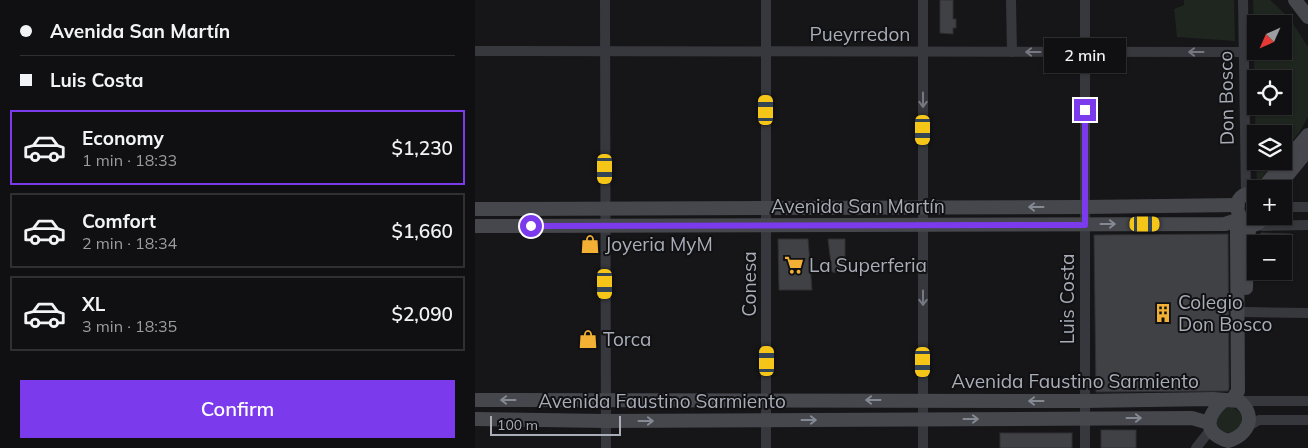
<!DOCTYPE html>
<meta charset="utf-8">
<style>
body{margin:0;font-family:Mulish,sans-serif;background:#19191b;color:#f1f3f6;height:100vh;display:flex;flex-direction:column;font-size:19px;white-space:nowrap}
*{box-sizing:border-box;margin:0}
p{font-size:16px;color:#9c9d9f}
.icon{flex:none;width:28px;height:28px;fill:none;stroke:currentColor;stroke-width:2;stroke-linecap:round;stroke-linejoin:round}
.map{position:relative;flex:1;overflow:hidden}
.drawer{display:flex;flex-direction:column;background:#101012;width:475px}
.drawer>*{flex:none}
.hud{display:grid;align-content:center;height:110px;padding:0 20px;background:#101012}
.needle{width:32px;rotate:225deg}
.controls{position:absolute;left:772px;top:15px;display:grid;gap:10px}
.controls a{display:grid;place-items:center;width:45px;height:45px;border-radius:0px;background:#101012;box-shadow:0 1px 4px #0004,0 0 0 1px #303032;font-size:25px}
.scale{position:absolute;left:15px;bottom:12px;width:131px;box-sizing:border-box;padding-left:5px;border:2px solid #a8adb8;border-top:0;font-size:14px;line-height:18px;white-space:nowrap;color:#a8adb8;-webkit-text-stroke:4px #111113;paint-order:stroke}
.end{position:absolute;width:22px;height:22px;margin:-11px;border:6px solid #7c3aed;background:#fff;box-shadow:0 0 0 2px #fff}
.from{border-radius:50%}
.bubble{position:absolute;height:35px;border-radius:0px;background:#101012;box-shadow:0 1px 4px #0004,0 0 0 1px #303032;font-size:16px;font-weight:600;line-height:35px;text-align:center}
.car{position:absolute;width:15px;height:30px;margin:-15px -8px;border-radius:6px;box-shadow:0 0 4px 1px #0007;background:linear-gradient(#f5c518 24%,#345 0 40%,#f5c518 0 76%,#345 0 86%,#f5c518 0)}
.hud b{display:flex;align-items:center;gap:18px;height:48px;font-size:19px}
.hud b+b{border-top:1px solid #303032}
.hud i{width:12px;height:12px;background:#f1f3f6}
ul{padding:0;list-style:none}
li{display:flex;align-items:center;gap:15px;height:75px;margin:0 10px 8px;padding:0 10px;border:2px solid #303032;border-radius:0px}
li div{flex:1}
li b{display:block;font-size:19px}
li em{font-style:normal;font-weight:600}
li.current{border-color:#7c3aed}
li>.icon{width:45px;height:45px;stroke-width:1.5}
.action{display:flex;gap:10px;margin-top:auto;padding:10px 20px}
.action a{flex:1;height:58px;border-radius:0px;background:#7c3aed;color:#fff;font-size:20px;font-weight:600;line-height:58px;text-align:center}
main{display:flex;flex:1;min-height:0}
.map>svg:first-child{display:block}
.green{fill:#1e261f;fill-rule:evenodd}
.building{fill:#404145;stroke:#303034}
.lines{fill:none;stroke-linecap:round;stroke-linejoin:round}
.street{stroke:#37383d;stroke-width:10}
.secondary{stroke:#45474d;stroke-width:14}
.oneway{stroke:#757881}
.oneway2{stroke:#858993}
.route{stroke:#7c3aed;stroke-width:6}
.labels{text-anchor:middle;stroke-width:4;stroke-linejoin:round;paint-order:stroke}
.street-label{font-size:19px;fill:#a8adb8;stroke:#111113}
.poi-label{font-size:19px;fill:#a8adb8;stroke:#111113;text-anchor:start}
</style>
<main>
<section class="drawer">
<div class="hud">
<b><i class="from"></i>Avenida San Martín</b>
<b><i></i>Luis Costa</b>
</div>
<ul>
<li class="current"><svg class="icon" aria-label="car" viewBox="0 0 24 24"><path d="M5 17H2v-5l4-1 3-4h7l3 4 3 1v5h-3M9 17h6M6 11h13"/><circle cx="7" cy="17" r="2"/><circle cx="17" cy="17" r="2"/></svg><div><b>Economy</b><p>1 min · 18:33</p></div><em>$1,230</em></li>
<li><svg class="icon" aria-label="car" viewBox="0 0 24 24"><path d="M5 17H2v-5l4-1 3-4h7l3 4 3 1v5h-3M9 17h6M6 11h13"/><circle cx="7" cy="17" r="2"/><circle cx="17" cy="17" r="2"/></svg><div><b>Comfort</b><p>2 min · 18:34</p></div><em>$1,660</em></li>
<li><svg class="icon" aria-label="car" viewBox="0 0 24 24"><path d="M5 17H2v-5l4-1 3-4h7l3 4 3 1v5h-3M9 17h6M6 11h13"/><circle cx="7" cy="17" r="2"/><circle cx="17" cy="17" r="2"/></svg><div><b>XL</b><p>3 min · 18:35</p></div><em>$2,090</em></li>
</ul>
<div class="action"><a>Confirm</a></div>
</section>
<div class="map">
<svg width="833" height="448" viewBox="0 0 833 448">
<rect width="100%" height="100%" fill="#161618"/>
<!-- green -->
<g class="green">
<path d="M709,0H759L760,41L702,37L699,9L709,5Z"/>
<path d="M778,0H795L815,19L833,47V117L825,131L809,152V134H781V155ZM781,24H809V51H781ZM781,79H809V106H781Z"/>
<path d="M781,161H801L782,183Z"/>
<circle cx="754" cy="420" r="13"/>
</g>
<!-- building -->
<g class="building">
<path d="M465,0H478V19H481V28H478V34L465,33Z"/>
<path d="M786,233L816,234V269L809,268V244H784V237Z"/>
<path d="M753,234L754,388L753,391L621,392L619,235Z"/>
<path d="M110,237H120L119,252H109Z"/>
<path d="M303,239H333L337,290H304Z"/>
<path d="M353,239H370V273L357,272Z"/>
<rect x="626" y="430" width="35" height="18"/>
<rect x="525" y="433" width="72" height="15"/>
</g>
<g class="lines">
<!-- street -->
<g class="street">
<path d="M130,0L131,448"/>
<path d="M291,0V448"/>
<path d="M536,0L537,52"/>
<path d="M768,0L771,195"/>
<path d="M0,51L769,52"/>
<path d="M809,207H833"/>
<path d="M779,224L789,226L833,225"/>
<path d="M771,312L833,313"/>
<path d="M764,401H833"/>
<path d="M772,427L784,420H833"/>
<path d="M448,448V0"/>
<path d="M610,448V0"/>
<path d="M721,448L736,429"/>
</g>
<!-- secondary -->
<g class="secondary">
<path d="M820,0L833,17"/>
<path d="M787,189L833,135"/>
<path d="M801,189L833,150"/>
<path d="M781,194C744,189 770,246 790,216"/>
<path d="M0,209L610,207L763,205"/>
<path d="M0,226L750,224L765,219"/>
<path d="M771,288L772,238L776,224"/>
<path d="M0,400L609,401L738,399L764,401C782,415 774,435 753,441C727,432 731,416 749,400"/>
<path d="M757,400L763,391L762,235V229L767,220"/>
<path d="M0,419L131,421L717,418L734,423"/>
</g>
</g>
<!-- one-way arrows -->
<defs><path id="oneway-shaft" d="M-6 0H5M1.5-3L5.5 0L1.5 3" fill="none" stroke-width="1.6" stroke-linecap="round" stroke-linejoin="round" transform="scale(1.25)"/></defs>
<g class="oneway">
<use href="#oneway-shaft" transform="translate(558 52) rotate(-180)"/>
<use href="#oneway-shaft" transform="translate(721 52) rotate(-180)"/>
<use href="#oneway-shaft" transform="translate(448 100) rotate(90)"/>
<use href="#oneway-shaft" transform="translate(448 298) rotate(90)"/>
</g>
<g class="oneway2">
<use href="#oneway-shaft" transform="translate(561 207) rotate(180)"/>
<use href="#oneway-shaft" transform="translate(633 224)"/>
<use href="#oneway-shaft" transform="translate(33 400) rotate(180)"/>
<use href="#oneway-shaft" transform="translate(398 400) rotate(-180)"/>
<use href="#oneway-shaft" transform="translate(561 401) rotate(-180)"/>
<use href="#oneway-shaft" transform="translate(659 418)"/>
<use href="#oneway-shaft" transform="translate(496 419)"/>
<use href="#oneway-shaft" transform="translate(334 420)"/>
<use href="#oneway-shaft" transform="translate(171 421)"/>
</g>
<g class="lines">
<!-- route -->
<path class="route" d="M56,226L610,225V110"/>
</g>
<!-- icons -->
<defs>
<g id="shop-bare" transform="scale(1.5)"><path d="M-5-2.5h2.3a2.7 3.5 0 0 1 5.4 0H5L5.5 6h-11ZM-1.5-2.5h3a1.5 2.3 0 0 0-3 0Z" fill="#f2b134" stroke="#111113" stroke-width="2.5" paint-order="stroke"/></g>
<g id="supermarket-bare" transform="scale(1.5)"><path d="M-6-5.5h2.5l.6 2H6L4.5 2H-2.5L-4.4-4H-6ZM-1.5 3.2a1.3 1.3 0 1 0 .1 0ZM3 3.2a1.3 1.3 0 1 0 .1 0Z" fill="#f2b134" stroke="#111113" stroke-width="2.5" paint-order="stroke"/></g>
<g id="building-bare" transform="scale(1.5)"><path d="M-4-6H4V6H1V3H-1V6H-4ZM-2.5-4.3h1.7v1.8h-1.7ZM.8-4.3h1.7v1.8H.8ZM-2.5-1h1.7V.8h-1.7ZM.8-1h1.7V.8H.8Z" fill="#f2b134" stroke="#111113" stroke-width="2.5" paint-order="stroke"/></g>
</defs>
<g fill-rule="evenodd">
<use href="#shop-bare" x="115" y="244"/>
<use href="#supermarket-bare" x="319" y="265"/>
<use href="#building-bare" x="688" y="313"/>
<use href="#shop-bare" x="113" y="339"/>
</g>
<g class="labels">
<!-- street labels -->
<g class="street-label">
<text x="385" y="41">Pueyrredon</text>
<text transform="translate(751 98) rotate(-91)" y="7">Don Bosco</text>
<text x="383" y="213">Avenida San Martín</text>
<text transform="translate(274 284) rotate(-90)" y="7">Conesa</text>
<text transform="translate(592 299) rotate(-90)" y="7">Luis Costa</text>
<text x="600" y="388">Avenida Faustino Sarmiento</text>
<text x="187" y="408">Avenida Faustino Sarmiento</text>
</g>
<!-- poi labels -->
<g class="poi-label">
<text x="130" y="251">Joyeria MyM</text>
<text x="334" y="272">La Superferia</text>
<text x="703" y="309">Colegio<tspan x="703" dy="22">Don Bosco</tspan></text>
<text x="128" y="346">Torca</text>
</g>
</g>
</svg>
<div class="controls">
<a><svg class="needle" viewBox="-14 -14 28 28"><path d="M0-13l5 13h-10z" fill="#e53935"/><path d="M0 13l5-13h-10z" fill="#9c9d9f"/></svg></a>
<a><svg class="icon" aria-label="locate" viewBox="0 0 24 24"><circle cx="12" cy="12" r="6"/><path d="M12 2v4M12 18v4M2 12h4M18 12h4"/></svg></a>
<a><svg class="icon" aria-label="layers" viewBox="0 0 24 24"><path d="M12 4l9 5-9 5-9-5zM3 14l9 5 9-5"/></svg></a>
<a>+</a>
<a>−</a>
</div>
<div class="scale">100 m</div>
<i class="end from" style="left:56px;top:226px"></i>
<i class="end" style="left:610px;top:110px"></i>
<div class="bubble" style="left:569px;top:38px;width:82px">2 min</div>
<i class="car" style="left:291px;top:110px;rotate:0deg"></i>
<i class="car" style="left:448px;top:130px;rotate:180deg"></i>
<i class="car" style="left:130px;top:169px;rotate:180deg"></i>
<i class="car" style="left:670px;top:224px;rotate:90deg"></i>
<i class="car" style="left:130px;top:284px;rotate:180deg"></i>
<i class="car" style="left:292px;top:361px;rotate:0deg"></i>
<i class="car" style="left:448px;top:362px;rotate:180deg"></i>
</div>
</main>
